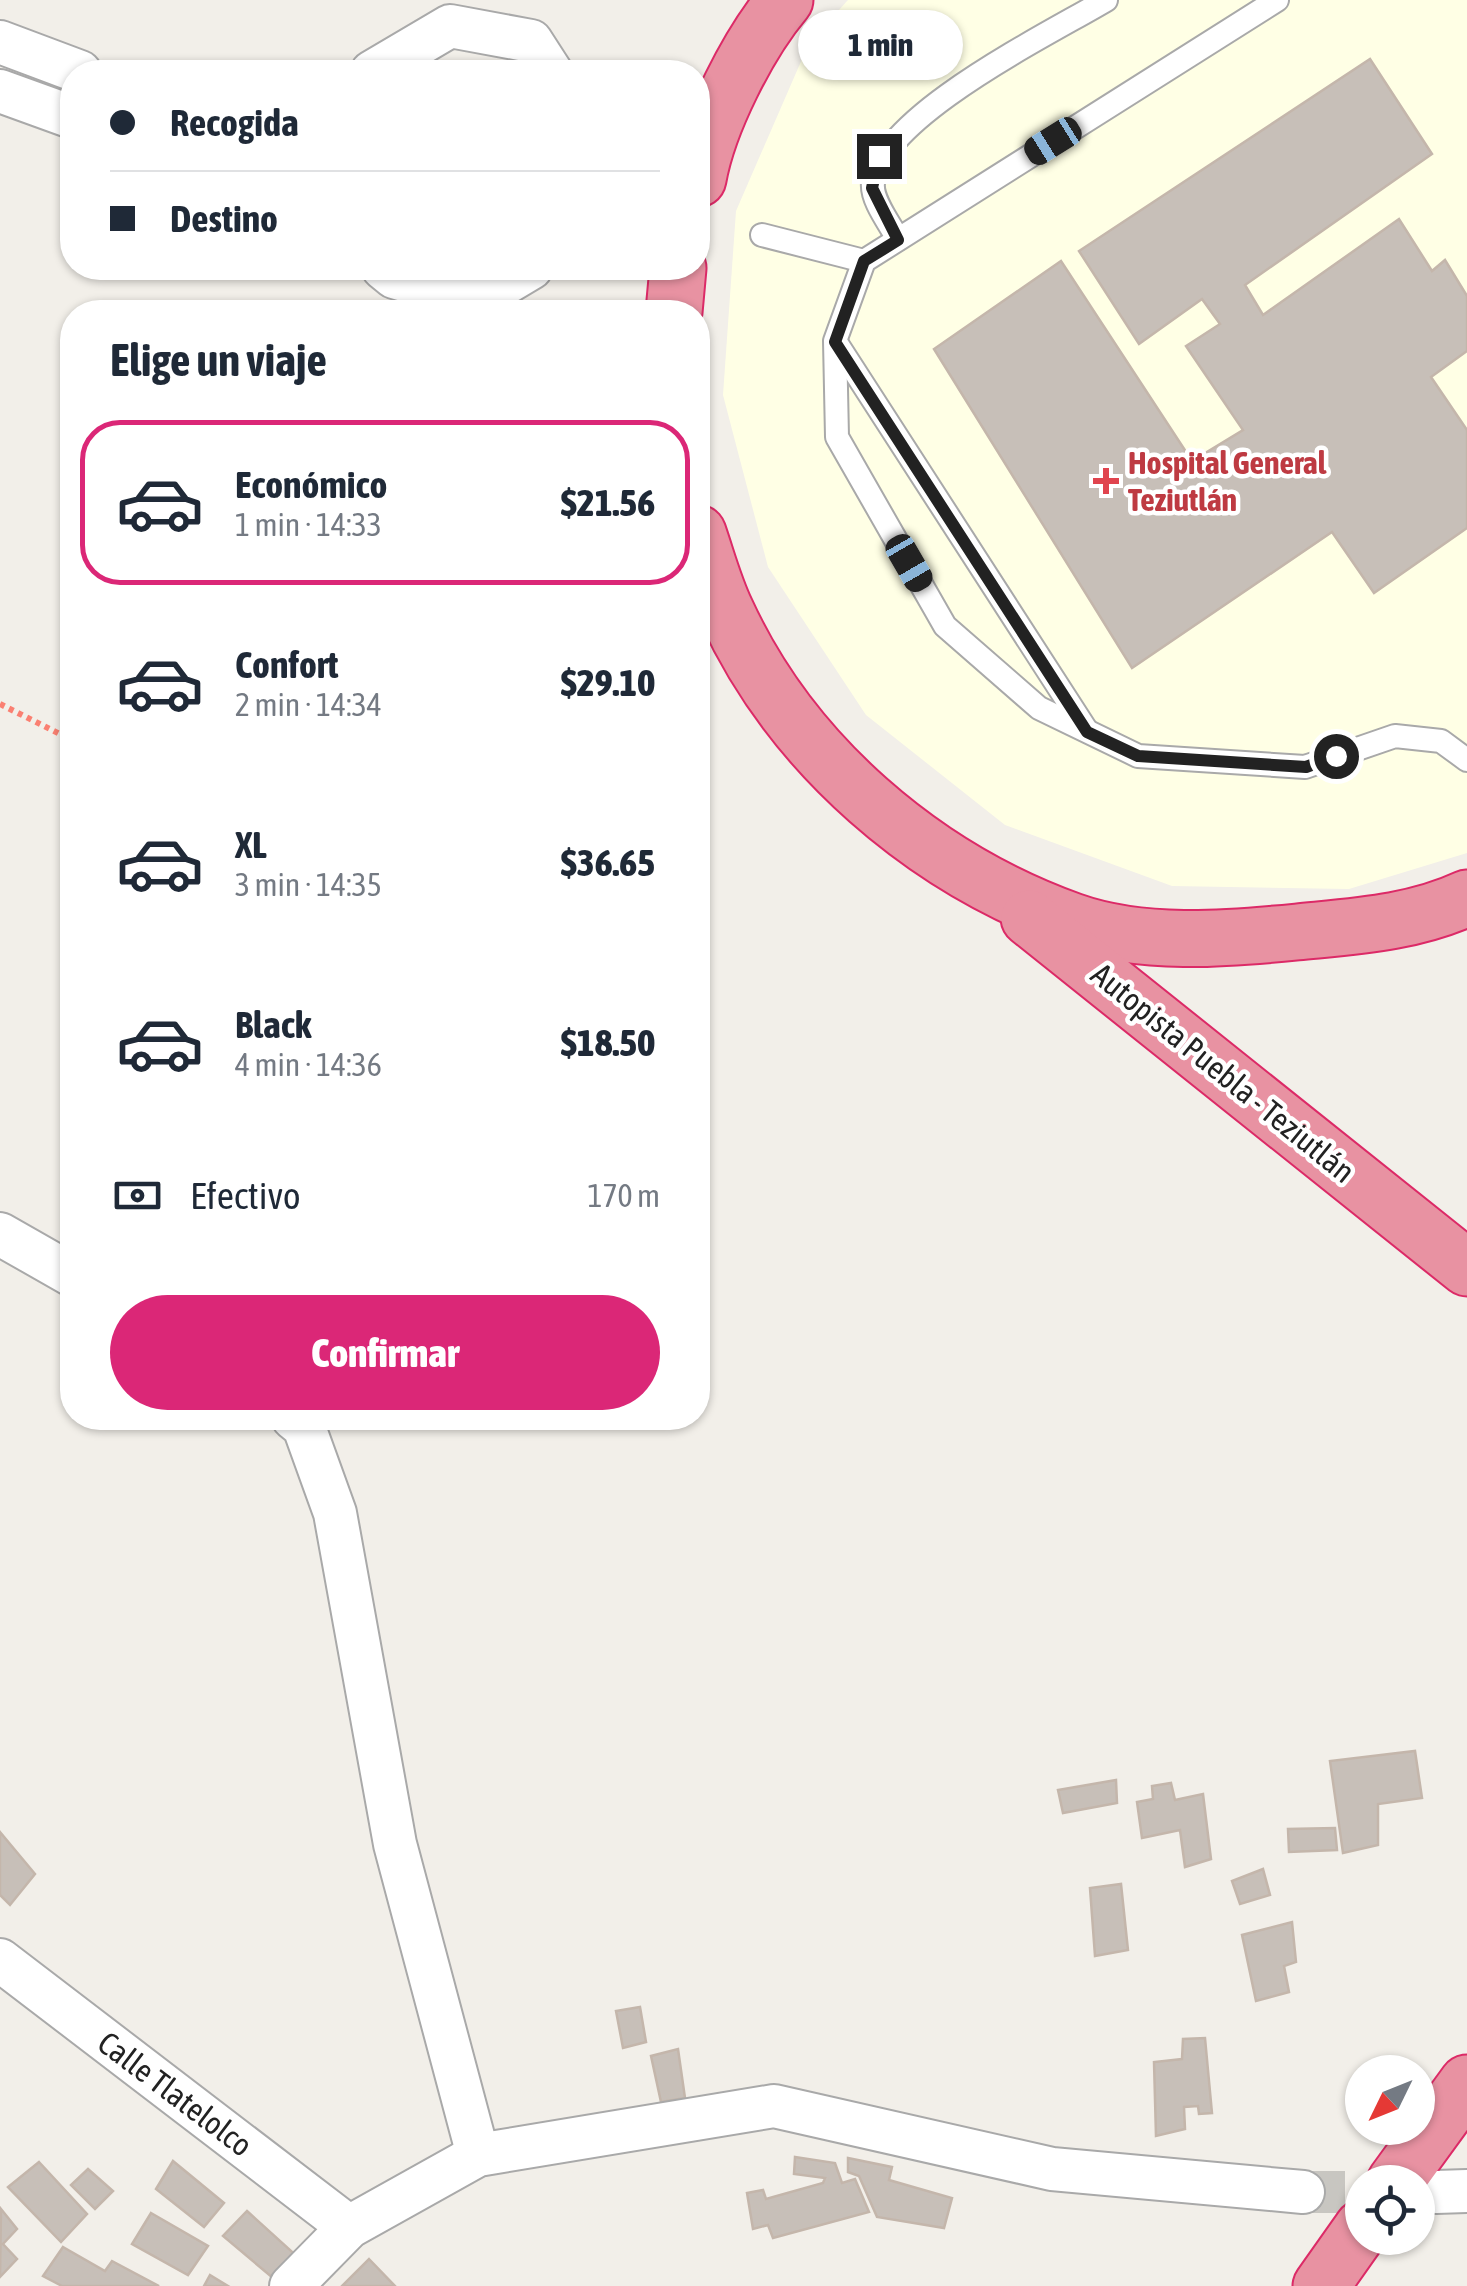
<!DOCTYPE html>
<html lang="es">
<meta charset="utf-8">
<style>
body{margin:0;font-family:"Asap Condensed",sans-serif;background:#f6f6f7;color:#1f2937;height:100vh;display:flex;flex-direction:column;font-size:38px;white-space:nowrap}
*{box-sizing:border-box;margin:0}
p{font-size:32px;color:#747a83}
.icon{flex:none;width:55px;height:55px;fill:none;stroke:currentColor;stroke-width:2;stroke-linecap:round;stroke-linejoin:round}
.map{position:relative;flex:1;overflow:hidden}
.drawer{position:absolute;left:60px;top:300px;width:650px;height:1130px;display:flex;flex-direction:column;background:#fff;border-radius:40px;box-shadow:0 2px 8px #0004}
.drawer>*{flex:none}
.hud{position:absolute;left:60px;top:60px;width:650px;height:220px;border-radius:40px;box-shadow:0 2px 8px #0004;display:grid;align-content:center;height:220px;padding:0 50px;background:#fff}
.needle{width:65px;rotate:227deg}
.controls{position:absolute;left:1345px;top:2055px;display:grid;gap:20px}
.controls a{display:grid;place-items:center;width:90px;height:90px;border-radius:50%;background:#fff;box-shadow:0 2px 8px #0004;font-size:50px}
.end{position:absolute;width:45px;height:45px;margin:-22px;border:12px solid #222;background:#fff;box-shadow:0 0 0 5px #fff}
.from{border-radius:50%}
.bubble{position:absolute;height:70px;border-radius:35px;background:#fff;box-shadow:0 2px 8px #0004;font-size:32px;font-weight:800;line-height:70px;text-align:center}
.car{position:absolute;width:30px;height:60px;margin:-30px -15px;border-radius:12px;box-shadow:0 0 8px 2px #0007;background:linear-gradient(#222 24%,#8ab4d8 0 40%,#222 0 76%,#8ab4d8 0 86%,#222 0)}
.hud b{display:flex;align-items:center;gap:35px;height:95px;font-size:38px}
.hud b+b{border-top:2px solid #e0e1e3}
.hud i{width:25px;height:25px;background:#1f2937}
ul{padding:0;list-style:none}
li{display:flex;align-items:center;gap:30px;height:165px;margin:0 20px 15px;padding:0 30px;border:5px solid transparent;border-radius:40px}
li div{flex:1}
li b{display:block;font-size:38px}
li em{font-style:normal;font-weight:800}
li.selected{border-color:#db2777}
li>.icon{width:90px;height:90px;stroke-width:1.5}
h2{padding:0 50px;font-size:45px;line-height:120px}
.pay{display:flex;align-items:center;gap:25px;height:110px;padding:0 50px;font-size:38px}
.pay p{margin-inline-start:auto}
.button{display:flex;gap:20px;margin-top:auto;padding:20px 50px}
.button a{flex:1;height:115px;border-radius:60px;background:#db2777;color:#fff;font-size:40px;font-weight:800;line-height:115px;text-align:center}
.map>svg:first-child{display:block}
.education{fill:#ffffe5}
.building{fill:#c7bfb8;stroke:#c4b6ab;stroke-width:2.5}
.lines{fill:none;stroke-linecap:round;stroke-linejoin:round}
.minor-tunnel{stroke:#c8c6c1;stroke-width:42;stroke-dasharray:42 21;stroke-linecap:butt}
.service-casing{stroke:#a9a9a9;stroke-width:26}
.minor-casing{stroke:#a9a9a9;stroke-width:46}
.motorway-casing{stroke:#dc2a67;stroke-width:59}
.path{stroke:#fa8072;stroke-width:6;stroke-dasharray:5 5;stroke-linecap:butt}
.service{stroke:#fff;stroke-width:22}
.minor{stroke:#fff;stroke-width:42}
.motorway{stroke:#e892a2;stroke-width:55}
.route{stroke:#222;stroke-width:12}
.health-dot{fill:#e0444e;stroke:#fff;stroke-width:4}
.labels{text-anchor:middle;stroke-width:9;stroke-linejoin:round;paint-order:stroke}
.health-label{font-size:32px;font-weight:bold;fill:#be3a42;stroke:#fff;text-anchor:start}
.street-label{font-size:32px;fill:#222;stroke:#fff}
</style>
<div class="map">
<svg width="1467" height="2286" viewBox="0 0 1467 2286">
<rect width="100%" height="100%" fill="#f2efe9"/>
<!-- education -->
<path class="education" d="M848,0H1467V853L1349,889L1172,886L1005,825L866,715L768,567L723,395L736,211L809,43Z"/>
<!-- building -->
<g class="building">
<path d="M1370,59L1432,154L1245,285L1263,315L1399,219L1432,271L1445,260L1467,296V351L1431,377L1467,430V528L1374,593L1332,532L1132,668L934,349L1061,261L1192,461L1243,430L1186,346L1220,324L1202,299L1139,344L1079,251Z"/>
<path d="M1415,1751L1422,1798L1378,1804V1845L1343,1853L1330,1761Z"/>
<path d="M1116,1780L1117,1803L1063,1813L1058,1790Z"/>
<path d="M1171,1783L1175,1800L1203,1794L1211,1859L1185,1867L1180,1830L1142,1838L1137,1802L1153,1799L1152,1786Z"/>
<path d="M1335,1828L1337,1850L1289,1852L1288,1829Z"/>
<path d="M0,1832L35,1874L10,1905L0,1895Z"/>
<path d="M1263,1869L1270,1895L1240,1904L1232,1881Z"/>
<path d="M1121,1884L1128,1950L1095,1956L1090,1888Z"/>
<path d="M1292,1922L1296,1962L1284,1966L1289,1992L1256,2001L1242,1935Z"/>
<path d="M640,2007L646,2042L623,2048L616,2011Z"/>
<path d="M1205,2038L1212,2113L1199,2114L1198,2106L1184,2107L1185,2129L1156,2136L1154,2062L1182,2059L1183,2039Z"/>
<path d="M678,2049L685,2098L661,2102L651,2056Z"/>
<path d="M795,2157L835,2163L842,2183L855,2179L869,2212L773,2238L768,2225L753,2229L747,2193L763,2190L766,2199L823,2183L825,2178L794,2174Z"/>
<path d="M848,2158L892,2167L889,2180L952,2198L944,2228L877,2217L859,2176L848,2172Z"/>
<path d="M173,2161L224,2203L204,2227L156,2189Z"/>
<path d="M39,2162L87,2214L61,2242L8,2187Z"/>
<path d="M88,2169L113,2191L95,2209L71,2185Z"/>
<path d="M1,2209L17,2229L3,2244L17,2259L0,2277Z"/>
<path d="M247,2211L300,2259L279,2283L223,2236Z"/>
<path d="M151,2213L208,2246L188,2275L132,2244Z"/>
<path d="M63,2247L105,2271L112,2261L159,2286H62L43,2276Z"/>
<path d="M369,2259L395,2286H342Z"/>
<path d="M210,2275L228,2286H204Z"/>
</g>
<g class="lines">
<!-- minor-tunnel -->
<path class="minor-tunnel" d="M1303,2192H1362"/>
<!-- service casing -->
<g class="service-casing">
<g id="service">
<path d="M1277,0L864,261L835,341L837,437L945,626L1039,708L1138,756L1305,767L1395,736L1441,741L1467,760"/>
<path d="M762,235L864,261"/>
<path d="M898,239C890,224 871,200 873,183C881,116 1049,34 1106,0"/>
<path d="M837,344L1085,728"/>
</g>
</g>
<!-- minor casing -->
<g class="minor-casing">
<g id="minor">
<path d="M0,42L80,72"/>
<path d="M372,72L450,26L531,41L551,72"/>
<path d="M0,91L72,117"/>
<path d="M383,268L394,277L476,301L531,268"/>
<path d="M0,1234L72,1275"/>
<path d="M293,1418L304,1427L335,1513L395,1844L478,2155"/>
<path d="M0,1960L349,2227"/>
<path d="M1436,2192L1467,2191"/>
<path d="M291,2286L349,2227L478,2155L774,2106L1052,2169L1303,2192"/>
</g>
</g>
<!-- motorway casing -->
<g class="motorway-casing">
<g id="motorway">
<path d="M698,179C708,123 748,44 785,0"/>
<path d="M674,312L678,268"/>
<path d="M698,533C707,559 714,586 726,611C792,755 924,868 1072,921C1142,946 1225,939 1297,932C1356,926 1413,923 1467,898"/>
<path d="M1029,918L1467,1268"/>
<path d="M1395,2182L1467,2083"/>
<path d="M1321,2286L1362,2228"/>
</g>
</g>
<!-- path -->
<path class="path" d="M0,704L72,740"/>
<!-- service -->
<use href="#service" class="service"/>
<!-- minor -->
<use href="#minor" class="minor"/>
<!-- motorway -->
<use href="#motorway" class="motorway"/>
</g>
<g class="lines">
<!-- route -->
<path class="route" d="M879,156L872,188L898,240L864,261L835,342L1087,732L1138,756L1306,767L1336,756"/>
</g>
<!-- markers -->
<path class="health-dot" d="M1101 466h10v10h10v10h-10v10h-10v-10h-10v-10h10z"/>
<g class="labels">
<!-- health labels -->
<g class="health-label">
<text x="1128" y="474">Hospital General<tspan x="1128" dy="37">Teziutlán</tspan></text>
</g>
<!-- street labels -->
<g class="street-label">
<text transform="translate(1223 1073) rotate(39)" y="11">Autopista Puebla - Teziutlán</text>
<text transform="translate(175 2094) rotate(37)" y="11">Calle Tlatelolco</text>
</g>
</g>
</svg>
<div class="controls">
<a><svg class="needle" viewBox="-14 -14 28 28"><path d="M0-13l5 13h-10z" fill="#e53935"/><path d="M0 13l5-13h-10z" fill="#747a83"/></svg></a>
<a><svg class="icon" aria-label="locate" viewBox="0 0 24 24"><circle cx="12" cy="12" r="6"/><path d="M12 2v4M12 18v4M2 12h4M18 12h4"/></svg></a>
</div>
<i class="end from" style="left:1336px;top:756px"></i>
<i class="end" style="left:879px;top:156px"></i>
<div class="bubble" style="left:798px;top:10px;width:165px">1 min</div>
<i class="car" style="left:1053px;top:141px;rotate:238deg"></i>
<i class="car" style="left:909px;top:563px;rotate:150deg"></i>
<div class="hud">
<b><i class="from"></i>Recogida</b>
<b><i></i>Destino</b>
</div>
<section class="drawer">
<h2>Elige un viaje</h2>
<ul>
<li class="selected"><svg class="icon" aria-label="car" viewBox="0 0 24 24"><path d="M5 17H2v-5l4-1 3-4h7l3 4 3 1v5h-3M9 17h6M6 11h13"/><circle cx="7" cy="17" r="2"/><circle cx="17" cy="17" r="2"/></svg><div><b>Económico</b><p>1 min · 14:33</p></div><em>$21.56</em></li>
<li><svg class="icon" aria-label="car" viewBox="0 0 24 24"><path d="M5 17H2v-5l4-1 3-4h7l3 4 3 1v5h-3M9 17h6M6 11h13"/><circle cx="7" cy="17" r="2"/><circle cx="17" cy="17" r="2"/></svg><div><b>Confort</b><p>2 min · 14:34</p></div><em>$29.10</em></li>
<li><svg class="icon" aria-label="car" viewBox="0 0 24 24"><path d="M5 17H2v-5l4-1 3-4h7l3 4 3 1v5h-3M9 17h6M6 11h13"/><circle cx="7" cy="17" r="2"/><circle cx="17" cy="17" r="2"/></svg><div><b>XL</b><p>3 min · 14:35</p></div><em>$36.65</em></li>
<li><svg class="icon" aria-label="car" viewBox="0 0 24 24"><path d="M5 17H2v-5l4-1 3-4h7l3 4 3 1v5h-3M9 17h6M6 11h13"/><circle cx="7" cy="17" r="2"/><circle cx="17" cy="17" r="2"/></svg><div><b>Black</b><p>4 min · 14:36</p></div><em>$18.50</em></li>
</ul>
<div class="pay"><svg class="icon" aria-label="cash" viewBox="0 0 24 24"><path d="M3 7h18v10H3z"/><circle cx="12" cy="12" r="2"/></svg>Efectivo<p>170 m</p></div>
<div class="button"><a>Confirmar</a></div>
</section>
</div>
